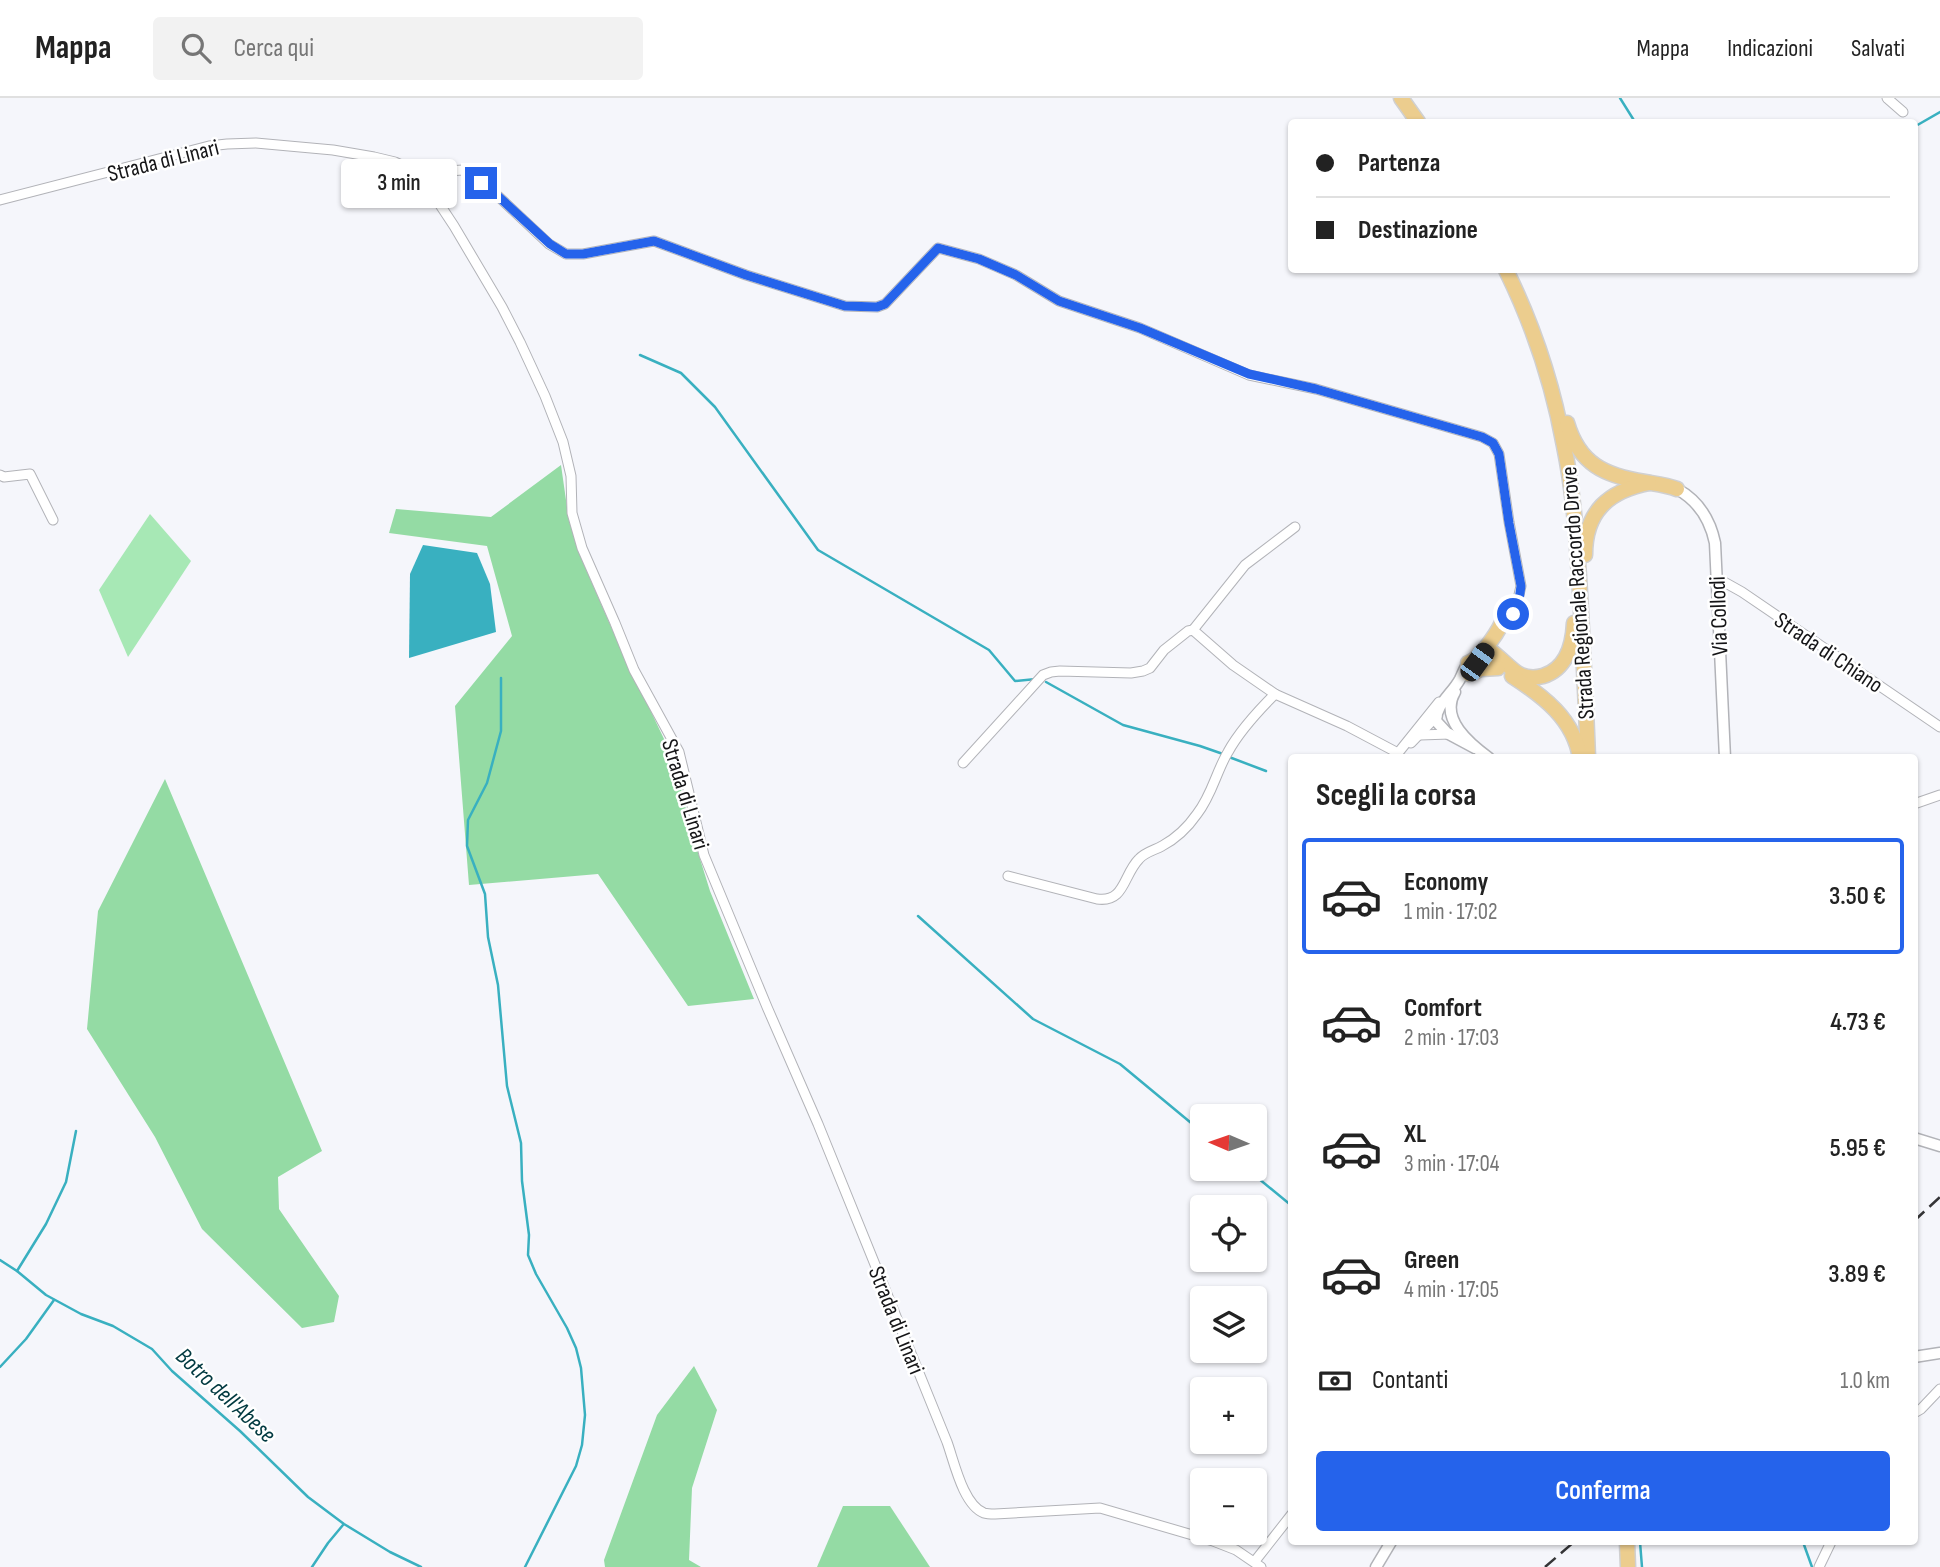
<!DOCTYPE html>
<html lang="it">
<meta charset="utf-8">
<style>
body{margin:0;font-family:"Sofia Sans Condensed",sans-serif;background:#f2f2f2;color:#222;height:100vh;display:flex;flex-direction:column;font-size:26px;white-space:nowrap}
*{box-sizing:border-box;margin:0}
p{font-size:23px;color:#767676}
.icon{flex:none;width:38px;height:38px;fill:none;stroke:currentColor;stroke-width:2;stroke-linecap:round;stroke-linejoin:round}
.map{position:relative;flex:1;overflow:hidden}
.sheet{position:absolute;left:1288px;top:656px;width:630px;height:791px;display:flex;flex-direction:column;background:#fff;border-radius:7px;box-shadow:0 2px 5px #0004}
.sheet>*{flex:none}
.hud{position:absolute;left:1288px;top:21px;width:630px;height:154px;border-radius:7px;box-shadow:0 2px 5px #0004;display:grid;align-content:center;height:154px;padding:0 28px;background:#fff}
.needle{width:46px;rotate:272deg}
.fabs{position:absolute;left:1190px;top:1006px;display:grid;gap:14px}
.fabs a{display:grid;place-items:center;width:77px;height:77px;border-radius:7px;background:#fff;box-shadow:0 2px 5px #0004;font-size:35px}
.end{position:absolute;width:32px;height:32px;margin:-16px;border:9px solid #2563eb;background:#fff;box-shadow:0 0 0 4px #fff}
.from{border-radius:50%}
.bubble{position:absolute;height:49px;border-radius:7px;background:#fff;box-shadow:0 2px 5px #0004;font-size:23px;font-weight:600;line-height:49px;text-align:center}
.car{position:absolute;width:21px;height:42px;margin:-21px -10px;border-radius:9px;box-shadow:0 0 5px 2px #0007;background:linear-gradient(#222 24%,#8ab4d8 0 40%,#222 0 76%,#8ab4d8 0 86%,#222 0)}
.hud b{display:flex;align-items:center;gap:24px;height:66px;font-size:26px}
.hud b+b{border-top:2px solid #e0e0e0}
.hud i{width:18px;height:18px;background:#222}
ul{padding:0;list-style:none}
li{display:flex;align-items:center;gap:21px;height:116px;margin:0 14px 10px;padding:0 14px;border:4px solid transparent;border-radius:7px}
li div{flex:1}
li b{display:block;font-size:26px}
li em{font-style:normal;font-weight:600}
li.on{border-color:#2563eb}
li>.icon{width:63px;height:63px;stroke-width:1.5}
h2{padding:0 28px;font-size:32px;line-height:84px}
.pay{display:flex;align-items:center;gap:18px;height:77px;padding:0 28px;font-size:26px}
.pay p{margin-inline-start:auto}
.action{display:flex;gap:14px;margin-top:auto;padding:14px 28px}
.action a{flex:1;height:80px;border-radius:7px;background:#2563eb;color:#fff;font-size:28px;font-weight:600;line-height:80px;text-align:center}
header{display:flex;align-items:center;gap:42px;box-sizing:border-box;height:98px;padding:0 35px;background:#fff;border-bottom:2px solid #e0e0e0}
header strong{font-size:33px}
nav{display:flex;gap:38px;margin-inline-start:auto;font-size:24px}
.search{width:490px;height:63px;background:#f2f2f2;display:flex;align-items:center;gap:18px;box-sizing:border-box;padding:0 24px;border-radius:7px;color:#767676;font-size:26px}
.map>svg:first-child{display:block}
.green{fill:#a7e8b5}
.forest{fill:#94dba4}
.water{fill:#39b0c0}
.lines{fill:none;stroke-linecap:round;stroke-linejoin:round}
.stream{stroke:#39b0c0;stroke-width:2.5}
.minor-casing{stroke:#b2b3b8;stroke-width:11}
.tertiary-casing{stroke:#b2b3b8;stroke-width:13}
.primary-casing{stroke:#d0d0d1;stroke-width:17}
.minor{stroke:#fff;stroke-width:9}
.tertiary{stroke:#fff;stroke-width:10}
.primary{stroke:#eccd8e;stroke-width:14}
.rail{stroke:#353537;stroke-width:2.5;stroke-dasharray:14 7;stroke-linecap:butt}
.route{stroke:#2563eb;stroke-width:9}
.labels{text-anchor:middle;stroke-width:5;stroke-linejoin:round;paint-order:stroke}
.street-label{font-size:23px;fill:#151517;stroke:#fff}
.water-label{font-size:24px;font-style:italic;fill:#013940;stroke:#fff}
</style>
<header>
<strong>Mappa</strong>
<div class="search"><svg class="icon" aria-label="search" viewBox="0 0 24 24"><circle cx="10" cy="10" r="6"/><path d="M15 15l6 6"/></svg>Cerca qui</div>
<nav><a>Mappa</a><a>Indicazioni</a><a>Salvati</a></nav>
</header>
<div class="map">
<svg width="1940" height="1469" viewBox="0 0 1940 1469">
<rect width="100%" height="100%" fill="#f5f6fb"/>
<!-- green -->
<path class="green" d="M150,416L191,463L128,559L99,492Z"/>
<!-- forest -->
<g class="forest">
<path d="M561,367L569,423L585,469L616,540L674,662L691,732L710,793L754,901L688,908L598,776L469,787L455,608L512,538L487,448L389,435L396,411L491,419Z"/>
<path d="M165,681L322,1053L278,1079L279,1111L339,1198L334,1224L302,1230L202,1131L155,1039L87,931L98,813Z"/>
<path d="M694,1268L717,1312L692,1390L689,1462L701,1469H605L604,1462L657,1317Z"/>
<path d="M843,1408H890L930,1469H817Z"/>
</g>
<!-- water -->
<path class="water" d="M423,447L477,455L490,486L496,534L409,560L410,476Z"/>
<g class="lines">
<!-- stream -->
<g class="stream">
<path d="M1620,0L1635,24"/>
<path d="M1914,29L1940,14"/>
<path d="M640,257L681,275L715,309L818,452L989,552L1015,583L1036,581"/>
<path d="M501,580V633L487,685L468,722L467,748L485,796L488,839L498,887L507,988L521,1045L522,1083L529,1137L528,1157L536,1176L567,1230L576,1250L581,1270L585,1317L582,1347L576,1368L525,1469"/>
<path d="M1046,584L1123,627L1200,648L1223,656"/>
<path d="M1229,659L1266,673"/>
<path d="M918,818L1033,921L1120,966L1202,1034"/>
<path d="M1247,1071L1292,1108"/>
<path d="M0,1162L17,1173L46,1197L81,1216L113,1228L152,1251L172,1273L240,1333L308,1399L344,1426L390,1454L421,1469"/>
<path d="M17,1173L46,1126L66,1084L76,1033"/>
<path d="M0,1269L26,1241L54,1202"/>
<path d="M1640,1444L1642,1469"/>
<path d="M1803,1444L1812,1469"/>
<path d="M312,1469L328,1445L343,1427"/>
</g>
<!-- minor casing -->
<g class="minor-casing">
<g id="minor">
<path d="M1887,0L1903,14"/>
<path d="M419,75L463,72L499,99L549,146L566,156H583L654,143L746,177L845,208L877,209L885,206L938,150L979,161L1016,177L1059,203L1140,230L1249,277L1316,291L1482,339L1493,345L1499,356L1509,424L1521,488L1516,510L1505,528"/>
<path d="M0,102L209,48L227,46L256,45L333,52L374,59L395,64L419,75L454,128L502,209L520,244L545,298L563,344L571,378L572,415L582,450L615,525L634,572L679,654L704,757L767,909L818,1026L947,1344C954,1363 963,1407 984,1415C987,1416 991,1416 995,1416L1100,1410L1213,1443L1236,1452L1261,1469"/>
<path d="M0,377L4,379L30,376L53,422"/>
<path d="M1717,480L1742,494L1940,629"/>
<path d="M1193,532L1245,467L1295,429"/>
<path d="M1420,637L1450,636"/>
<path d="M1411,645L1437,618"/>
<path d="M1394,660L1439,604"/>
<path d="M963,665L1043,577L1051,574L1060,573L1131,575L1143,573L1150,570L1164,552L1188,533L1193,532L1233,567L1275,596"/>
<path d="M1914,706L1940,697"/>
<path d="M1008,778L1097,801C1125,805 1123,777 1139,761C1145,754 1155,752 1162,748C1177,740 1188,729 1197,716C1212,697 1216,674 1228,654C1240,632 1258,613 1275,596L1347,628L1398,655"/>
<path d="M1914,1315L1921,1311L1940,1291"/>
<path d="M1255,1463L1292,1416"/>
<path d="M1819,1469L1831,1444"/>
</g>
</g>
<!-- tertiary casing -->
<g class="tertiary-casing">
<g id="tertiary">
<path d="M1677,391C1699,403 1710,421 1715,445L1725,660"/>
<path d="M1468,565C1464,571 1463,575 1460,581C1452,596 1436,606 1436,623L1447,635L1475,650"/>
<path d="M1455,594C1439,621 1470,646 1489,660"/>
<path d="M1914,1040L1940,1048"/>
<path d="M1914,1259L1940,1255"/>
<path d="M1376,1469L1391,1444"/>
</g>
</g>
<!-- primary casing -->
<g class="primary-casing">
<g id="primary">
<path d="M1401,0L1418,24"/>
<path d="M1506,172C1533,227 1553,287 1564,348C1574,396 1577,446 1580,495C1583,550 1586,605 1588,660"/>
<path d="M1567,325C1579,366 1605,378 1645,384C1657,386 1667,387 1677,391"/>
<path d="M1585,457C1585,413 1609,393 1649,385"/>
<path d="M1486,553H1491C1500,559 1513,574 1521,577C1528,580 1536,580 1543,578C1566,571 1573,547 1574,525"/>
<path d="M1468,565C1480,561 1502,530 1504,518"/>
<path d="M1469,576L1481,571L1498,570"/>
<path d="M1512,578C1543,598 1574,621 1580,660"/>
<path d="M1627,1444L1628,1469"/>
</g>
</g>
<!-- minor -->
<use href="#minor" class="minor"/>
<!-- tertiary -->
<use href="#tertiary" class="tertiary"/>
<!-- primary -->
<use href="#primary" class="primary"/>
<!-- rail -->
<g class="rail">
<path d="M1914,1123L1940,1099"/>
<path d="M1545,1469L1574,1444"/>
</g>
</g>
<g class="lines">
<!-- route -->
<path class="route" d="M481,85L499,99L550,146L566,156H583L654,143L746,177L845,208L877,209L885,206L938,150L979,161L1016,177L1059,203L1140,230L1249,276L1316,291L1482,339L1493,345L1499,356L1509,425L1521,488L1519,502L1513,516"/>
</g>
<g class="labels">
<!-- street labels -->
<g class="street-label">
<text transform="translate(163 62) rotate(-14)" y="8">Strada di Linari</text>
<text transform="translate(1577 495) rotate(-94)" y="8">Strada Regionale Raccordo Drove</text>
<text transform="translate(1718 518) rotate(-92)" y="8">Via Collodi</text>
<text transform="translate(1829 554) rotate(34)" y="8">Strada di Chiano</text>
<text transform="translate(686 696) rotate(73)" y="8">Strada di Linari</text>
<text transform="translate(897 1222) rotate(68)" y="8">Strada di Linari</text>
</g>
<!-- water labels -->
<g class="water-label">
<text transform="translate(226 1297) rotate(43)" y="8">Botro dell'Abese</text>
</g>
</g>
</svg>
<div class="fabs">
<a><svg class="needle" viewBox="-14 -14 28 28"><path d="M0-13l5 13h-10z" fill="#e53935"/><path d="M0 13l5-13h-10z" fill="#767676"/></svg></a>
<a><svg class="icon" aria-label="locate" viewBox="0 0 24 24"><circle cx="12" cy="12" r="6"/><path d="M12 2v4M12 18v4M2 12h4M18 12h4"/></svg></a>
<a><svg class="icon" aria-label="layers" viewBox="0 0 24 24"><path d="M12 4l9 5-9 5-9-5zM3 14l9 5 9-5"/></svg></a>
<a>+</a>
<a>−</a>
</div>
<i class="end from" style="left:1513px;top:516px"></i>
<i class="end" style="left:481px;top:85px"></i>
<div class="bubble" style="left:341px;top:61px;width:116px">3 min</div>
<i class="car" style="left:1477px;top:564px;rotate:36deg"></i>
<div class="hud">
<b><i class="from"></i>Partenza</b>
<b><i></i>Destinazione</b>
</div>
<section class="sheet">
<h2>Scegli la corsa</h2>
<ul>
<li class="on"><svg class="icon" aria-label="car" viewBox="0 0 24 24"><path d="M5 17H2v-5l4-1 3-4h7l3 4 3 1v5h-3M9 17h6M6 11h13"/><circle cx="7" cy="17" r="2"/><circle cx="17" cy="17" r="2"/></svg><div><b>Economy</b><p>1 min · 17:02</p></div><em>3.50 €</em></li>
<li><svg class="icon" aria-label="car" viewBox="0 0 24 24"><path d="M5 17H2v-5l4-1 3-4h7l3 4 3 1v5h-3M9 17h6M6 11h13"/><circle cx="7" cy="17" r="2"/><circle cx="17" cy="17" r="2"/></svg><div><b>Comfort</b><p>2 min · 17:03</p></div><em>4.73 €</em></li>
<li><svg class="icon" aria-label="car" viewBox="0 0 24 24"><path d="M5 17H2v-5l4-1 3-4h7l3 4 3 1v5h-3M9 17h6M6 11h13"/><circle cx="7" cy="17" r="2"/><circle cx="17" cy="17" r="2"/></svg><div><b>XL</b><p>3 min · 17:04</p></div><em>5.95 €</em></li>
<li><svg class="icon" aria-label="car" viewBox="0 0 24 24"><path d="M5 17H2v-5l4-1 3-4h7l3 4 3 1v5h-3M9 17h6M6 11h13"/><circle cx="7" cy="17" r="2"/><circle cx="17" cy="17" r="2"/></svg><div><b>Green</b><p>4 min · 17:05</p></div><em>3.89 €</em></li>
</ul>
<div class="pay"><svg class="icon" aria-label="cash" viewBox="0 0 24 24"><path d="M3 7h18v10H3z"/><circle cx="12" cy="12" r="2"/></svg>Contanti<p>1.0 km</p></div>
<div class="action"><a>Conferma</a></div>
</section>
</div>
